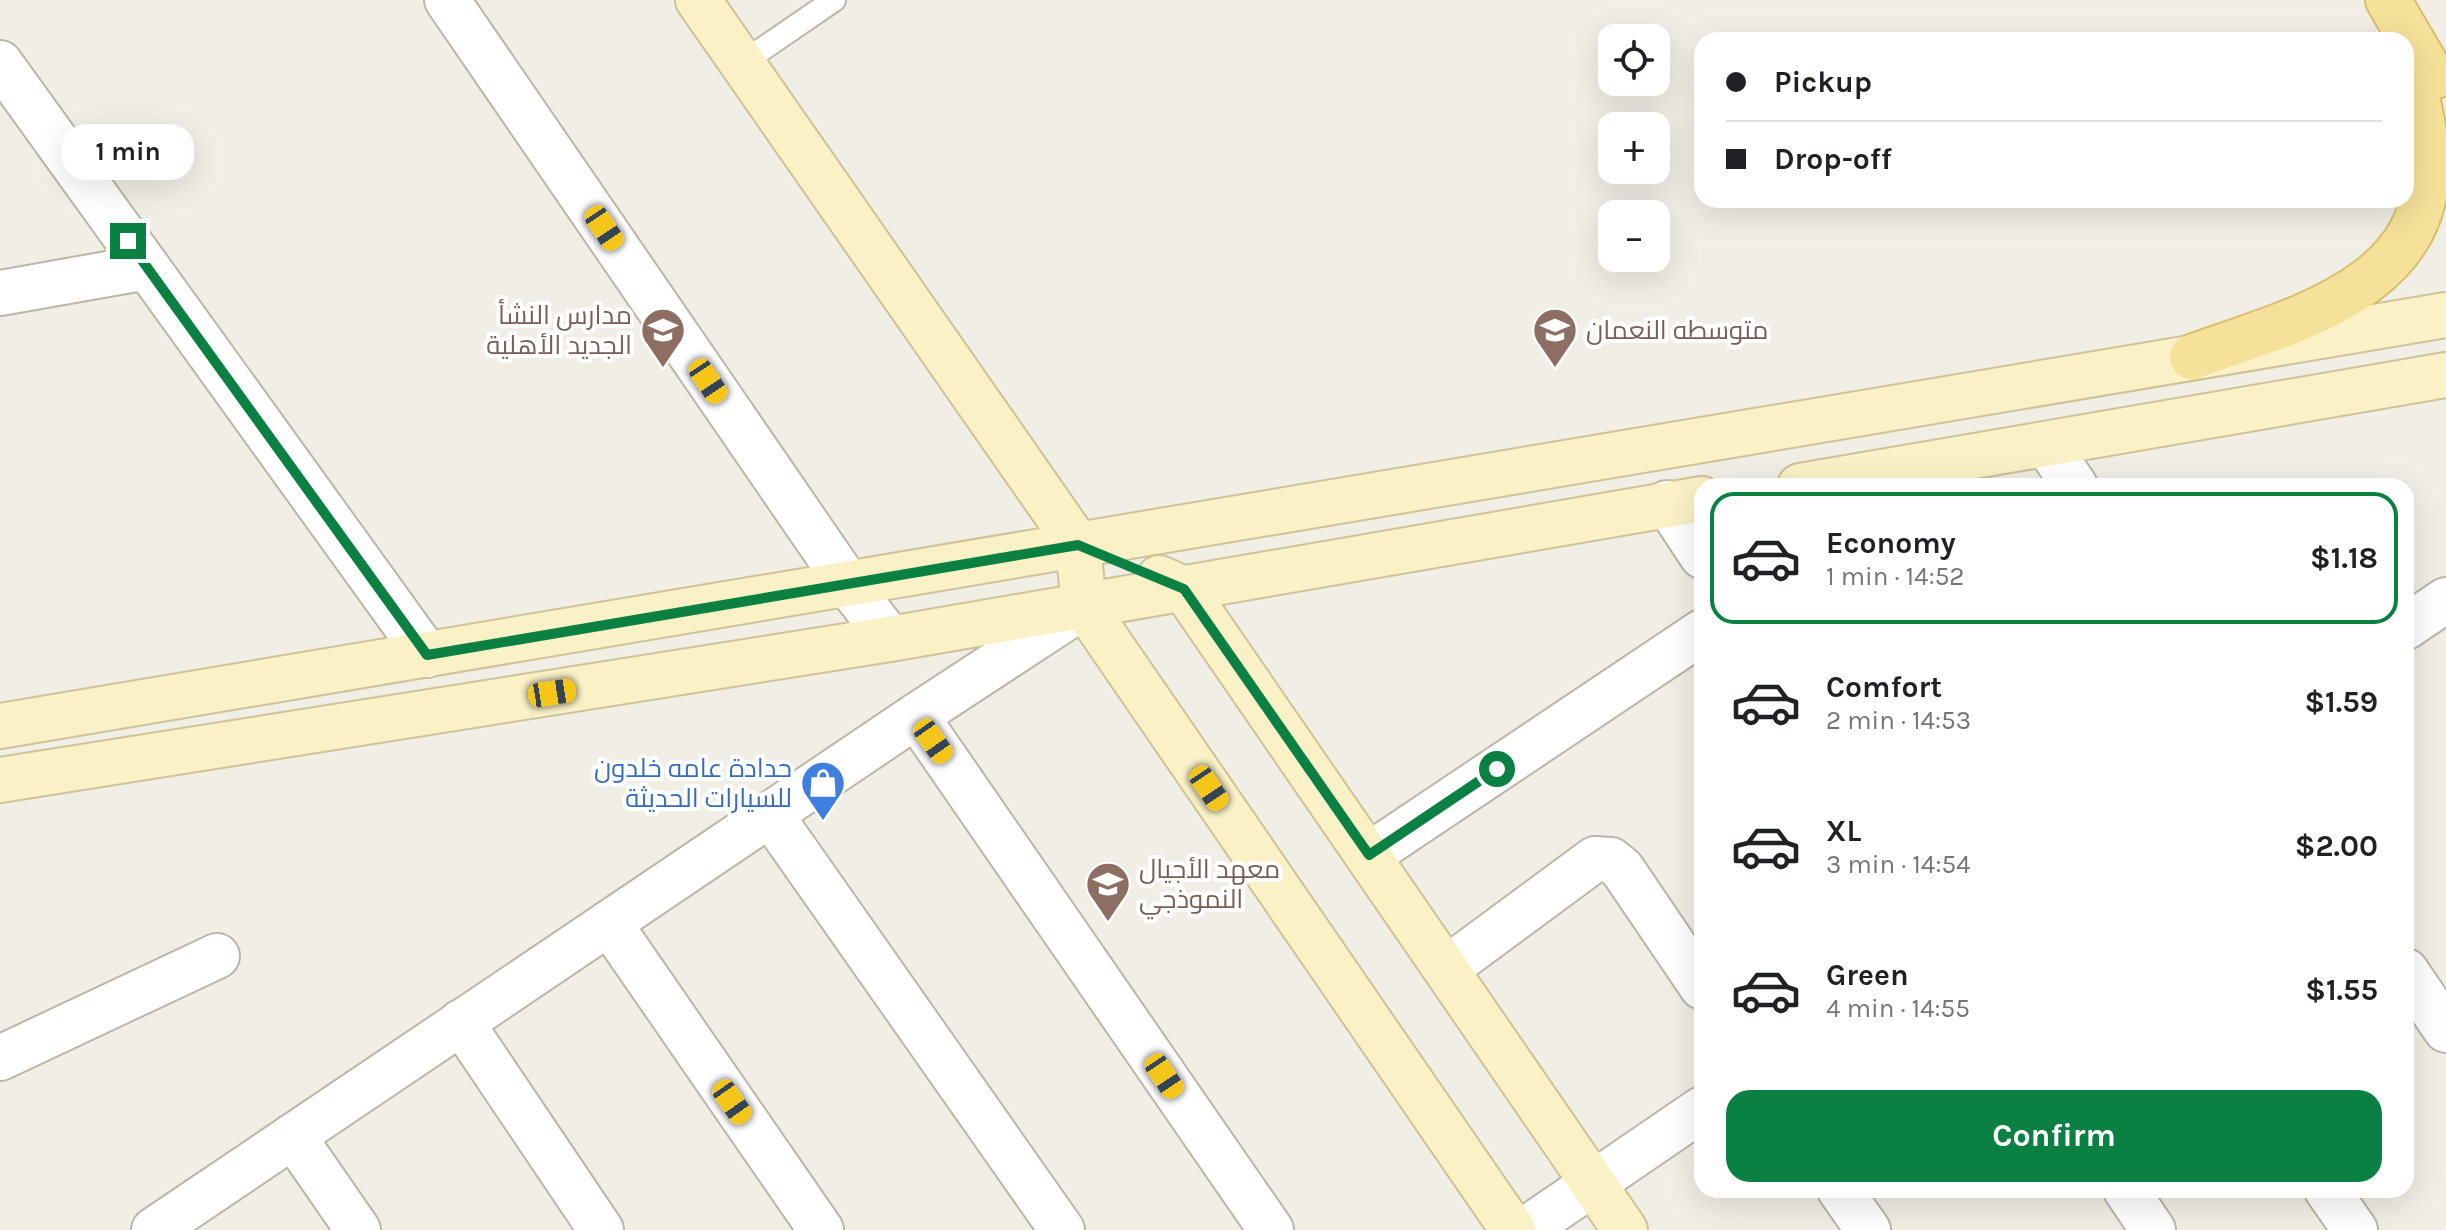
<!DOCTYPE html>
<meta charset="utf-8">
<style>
body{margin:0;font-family:Karla,Cairo,sans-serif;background:#f2f2f2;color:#202124;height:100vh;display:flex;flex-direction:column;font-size:30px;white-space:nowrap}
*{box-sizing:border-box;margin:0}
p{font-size:26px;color:#757577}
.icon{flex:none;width:44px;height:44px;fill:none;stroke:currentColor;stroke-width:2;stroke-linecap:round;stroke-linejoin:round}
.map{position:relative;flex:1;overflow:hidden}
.details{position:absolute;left:1694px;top:478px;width:720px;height:720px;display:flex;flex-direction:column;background:#fff;border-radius:24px;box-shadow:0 8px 32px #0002}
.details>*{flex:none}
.guide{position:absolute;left:1694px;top:32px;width:720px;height:176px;border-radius:24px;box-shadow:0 8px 32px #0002;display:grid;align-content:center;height:176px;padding:0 32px;background:#fff}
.fabs{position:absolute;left:1598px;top:24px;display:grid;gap:16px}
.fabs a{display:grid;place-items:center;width:72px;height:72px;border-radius:16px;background:#fff;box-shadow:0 8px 32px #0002;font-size:40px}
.end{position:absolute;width:36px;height:36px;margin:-18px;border:10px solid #0b8043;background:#fff;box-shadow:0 0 0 4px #fff}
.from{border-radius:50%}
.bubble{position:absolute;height:56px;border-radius:24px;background:#fff;box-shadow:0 8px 32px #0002;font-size:26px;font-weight:700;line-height:56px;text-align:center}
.car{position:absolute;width:24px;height:48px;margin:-24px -12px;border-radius:10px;box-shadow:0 0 6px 2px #0007;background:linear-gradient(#f5c518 24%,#345 0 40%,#f5c518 0 76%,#345 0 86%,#f5c518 0)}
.guide b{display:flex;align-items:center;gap:28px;height:76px;font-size:30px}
.guide b+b{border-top:2px solid #e0e0e0}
.guide i{width:20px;height:20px;background:#202124}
ul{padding:14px 0 0;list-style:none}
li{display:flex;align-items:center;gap:24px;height:132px;margin:0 16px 12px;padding:0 16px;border:4px solid transparent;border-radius:24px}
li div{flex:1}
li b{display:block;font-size:30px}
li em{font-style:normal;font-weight:700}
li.on{border-color:#0b8043}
li>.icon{width:72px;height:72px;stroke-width:1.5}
.button{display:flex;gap:16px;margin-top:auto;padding:16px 32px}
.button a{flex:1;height:92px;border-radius:24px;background:#0b8043;color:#fff;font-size:32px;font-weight:700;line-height:92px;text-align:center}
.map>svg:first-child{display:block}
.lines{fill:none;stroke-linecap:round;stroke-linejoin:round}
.lane-casing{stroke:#bbb6a8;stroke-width:26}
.street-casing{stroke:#bbb6a8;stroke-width:48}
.secondary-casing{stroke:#cdc298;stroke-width:48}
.primary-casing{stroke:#d9bf6b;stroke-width:48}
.lane{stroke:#fff;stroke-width:22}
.street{stroke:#fff;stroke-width:44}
.secondary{stroke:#faf1c6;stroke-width:44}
.primary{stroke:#f5e199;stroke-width:44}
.route{stroke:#0b8043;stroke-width:10}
.labels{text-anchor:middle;stroke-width:8;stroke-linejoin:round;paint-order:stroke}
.education-label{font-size:26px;fill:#785e54;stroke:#fff;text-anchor:start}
.shop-label{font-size:26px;fill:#366cbe;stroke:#fff;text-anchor:end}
</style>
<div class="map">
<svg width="2446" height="1230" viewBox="0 0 2446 1230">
<rect width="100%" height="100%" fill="#f1eee5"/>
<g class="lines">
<!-- lane casing -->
<g class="lane-casing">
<path id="lane" d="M742,63L834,0"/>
</g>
<!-- street casing -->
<g class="street-casing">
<g id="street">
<path d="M447,0L848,584L890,639"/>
<path d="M0,63L427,655"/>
<path d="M0,293L147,267"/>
<path d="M2047,445L2075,486"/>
<path d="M1667,503L1702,556"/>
<path d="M2406,627L2446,600"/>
<path d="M916,716L1271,1230"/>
<path d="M770,814L1062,1230"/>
<path d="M1369,855L1702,632"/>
<path d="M609,923L821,1230"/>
<path d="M1446,969L1595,859L1611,860L1622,869L1702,987"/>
<path d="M2406,971L2446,1030"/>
<path d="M461,1022L601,1230"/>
<path d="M0,1058L217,956"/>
<path d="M293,1136L358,1230"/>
<path d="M1840,1190L1868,1230"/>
<path d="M2126,1190L2153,1230"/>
<path d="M2327,1190L2355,1230"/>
<path d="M154,1230L916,716L1084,606"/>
<path d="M1525,1230L1702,1109"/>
</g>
</g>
<!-- secondary casing -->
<g class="secondary-casing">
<g id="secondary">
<path d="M698,0L1078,545L1084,606L1513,1230"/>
<path d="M1800,486L2446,375"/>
<path d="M1159,578L1184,589L1625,1230"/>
<path d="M0,726L2446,315"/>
<path d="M0,780L890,639L1702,499"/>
</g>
</g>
<!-- primary casing -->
<g class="primary-casing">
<g id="primary">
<path d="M2388,0L2433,77"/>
<path d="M2192,357C2293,320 2438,288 2426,151C2424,119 2414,87 2406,56"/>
</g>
</g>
<!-- lane -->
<use href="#lane" class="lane"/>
<!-- street -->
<use href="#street" class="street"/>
<!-- secondary -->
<use href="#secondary" class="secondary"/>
<!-- primary -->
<use href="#primary" class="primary"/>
</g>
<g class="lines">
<!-- route -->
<path class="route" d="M128,241L427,655L1078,545L1184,589L1369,855L1497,769"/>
</g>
<!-- icons -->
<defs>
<g id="school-pin" transform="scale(2.3)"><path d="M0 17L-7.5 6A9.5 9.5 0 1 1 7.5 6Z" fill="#8d6e63" stroke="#fff"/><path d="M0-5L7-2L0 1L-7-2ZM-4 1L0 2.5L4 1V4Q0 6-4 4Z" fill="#fff"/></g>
<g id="shop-pin" transform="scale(2.3)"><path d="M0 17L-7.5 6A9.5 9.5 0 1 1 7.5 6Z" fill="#3f7fe0" stroke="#fff"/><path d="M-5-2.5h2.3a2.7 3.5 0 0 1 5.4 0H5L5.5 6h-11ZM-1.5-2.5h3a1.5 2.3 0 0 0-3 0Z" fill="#fff"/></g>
</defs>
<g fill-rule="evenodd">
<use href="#school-pin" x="663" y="330"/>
<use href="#school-pin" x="1555" y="330"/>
<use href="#shop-pin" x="823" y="783"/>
<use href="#school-pin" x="1108" y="884"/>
</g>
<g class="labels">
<!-- education labels -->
<g class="education-label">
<text x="632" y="324" text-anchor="end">مدارس النشأ<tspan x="632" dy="30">الجديد الأهلية</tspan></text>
<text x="1586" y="339">متوسطه النعمان</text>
<text x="1139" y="878">معهد الأجيال<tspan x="1139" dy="30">النموذجي</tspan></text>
</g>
<!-- shop labels -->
<g class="shop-label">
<text x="792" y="777">حدادة عامه خلدون<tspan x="792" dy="30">للسيارات الحديثة</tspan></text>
</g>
</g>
</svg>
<div class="fabs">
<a><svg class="icon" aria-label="locate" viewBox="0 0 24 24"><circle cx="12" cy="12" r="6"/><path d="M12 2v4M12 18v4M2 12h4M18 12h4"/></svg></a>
<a>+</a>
<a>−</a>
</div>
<i class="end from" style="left:1497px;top:769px"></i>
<i class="end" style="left:128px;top:241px"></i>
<div class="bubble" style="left:62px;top:124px;width:132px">1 min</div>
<i class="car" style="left:604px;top:228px;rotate:146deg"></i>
<i class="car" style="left:708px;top:381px;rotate:146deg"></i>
<i class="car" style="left:552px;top:693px;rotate:81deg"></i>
<i class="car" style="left:933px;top:741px;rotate:145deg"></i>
<i class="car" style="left:1209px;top:788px;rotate:146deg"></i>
<i class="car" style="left:1164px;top:1076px;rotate:146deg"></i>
<i class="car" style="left:732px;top:1102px;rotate:145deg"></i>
<div class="guide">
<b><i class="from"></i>Pickup</b>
<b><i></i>Drop-off</b>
</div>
<section class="details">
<ul>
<li class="on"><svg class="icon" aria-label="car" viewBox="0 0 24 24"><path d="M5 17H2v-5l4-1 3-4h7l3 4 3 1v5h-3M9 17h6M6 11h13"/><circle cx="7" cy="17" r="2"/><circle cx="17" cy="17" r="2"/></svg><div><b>Economy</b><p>1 min · 14:52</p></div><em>$1.18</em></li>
<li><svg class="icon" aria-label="car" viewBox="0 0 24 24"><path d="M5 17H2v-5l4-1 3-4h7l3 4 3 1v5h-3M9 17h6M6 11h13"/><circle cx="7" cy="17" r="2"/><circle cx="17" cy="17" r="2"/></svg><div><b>Comfort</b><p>2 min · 14:53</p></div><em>$1.59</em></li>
<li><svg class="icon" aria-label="car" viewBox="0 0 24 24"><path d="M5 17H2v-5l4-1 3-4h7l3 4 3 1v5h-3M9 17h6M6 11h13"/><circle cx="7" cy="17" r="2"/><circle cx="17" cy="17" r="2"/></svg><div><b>XL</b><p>3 min · 14:54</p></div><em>$2.00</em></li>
<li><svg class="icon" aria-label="car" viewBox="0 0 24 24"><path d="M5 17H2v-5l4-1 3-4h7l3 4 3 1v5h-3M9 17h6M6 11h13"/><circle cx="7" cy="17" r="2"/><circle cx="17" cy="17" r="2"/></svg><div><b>Green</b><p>4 min · 14:55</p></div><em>$1.55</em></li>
</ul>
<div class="button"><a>Confirm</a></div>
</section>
</div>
